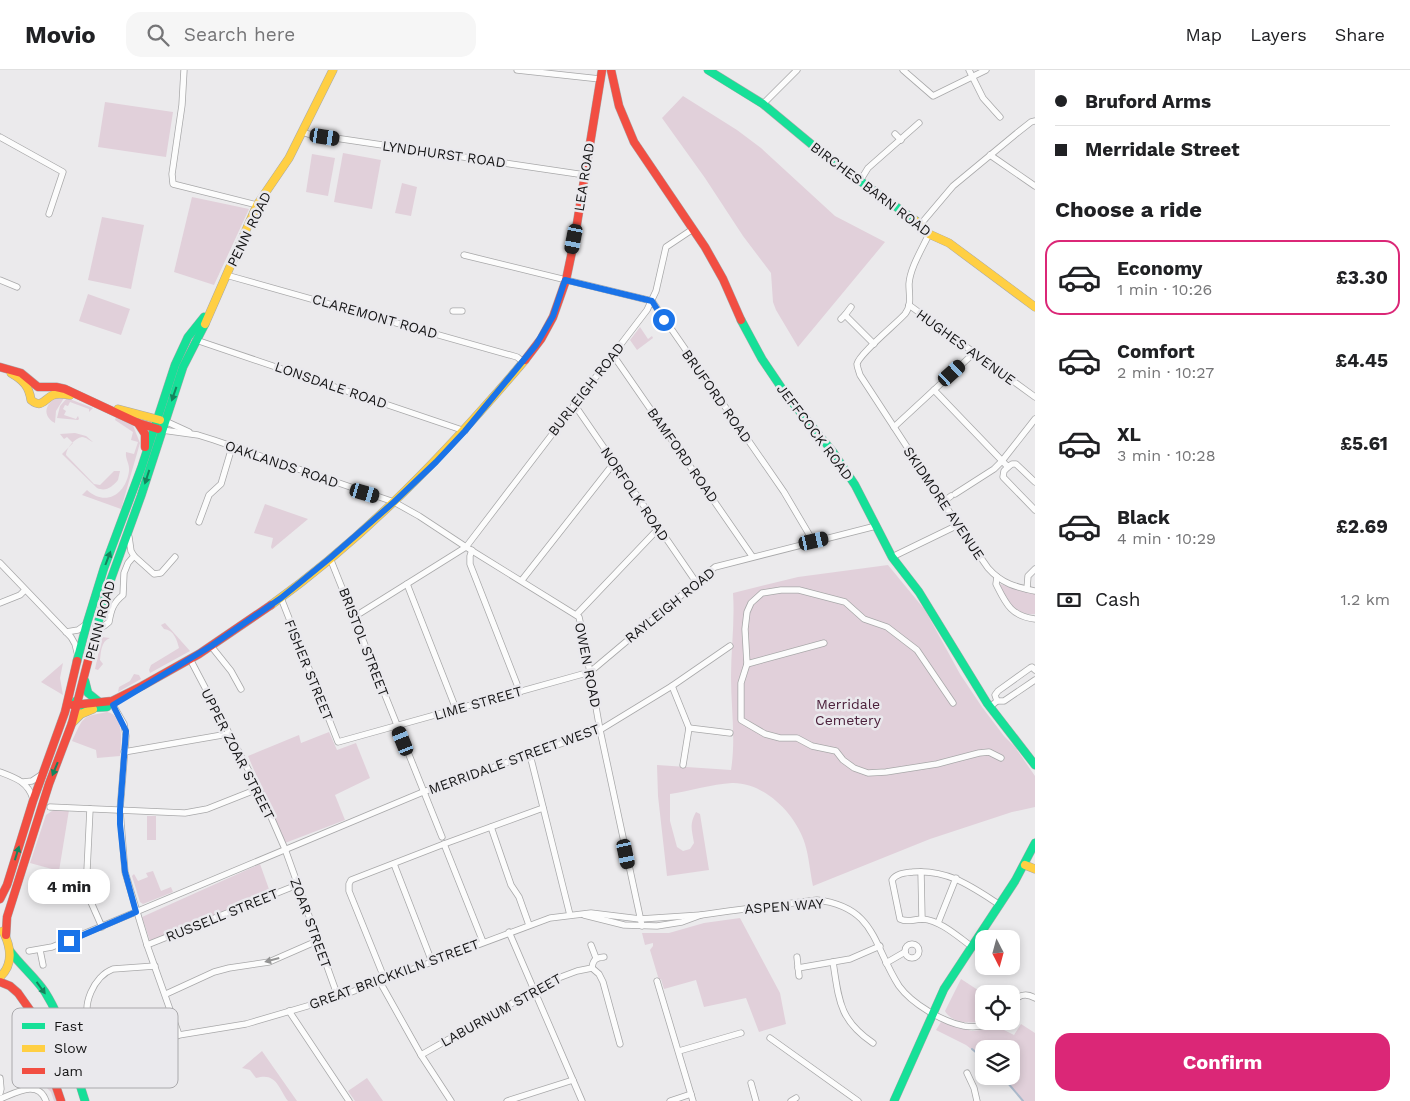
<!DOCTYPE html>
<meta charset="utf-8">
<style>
body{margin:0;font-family:"Work Sans",sans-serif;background:#f6f6f6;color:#202124;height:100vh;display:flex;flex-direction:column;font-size:19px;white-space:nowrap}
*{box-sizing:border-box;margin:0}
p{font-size:16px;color:#757577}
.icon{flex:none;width:28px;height:28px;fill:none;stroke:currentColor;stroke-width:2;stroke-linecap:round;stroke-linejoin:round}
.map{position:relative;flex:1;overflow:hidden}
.side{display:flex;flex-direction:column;background:#fff;width:375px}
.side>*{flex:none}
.hud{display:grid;align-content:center;height:110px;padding:0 20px;background:#fff}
.needle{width:32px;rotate:174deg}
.controls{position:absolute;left:975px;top:860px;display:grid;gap:10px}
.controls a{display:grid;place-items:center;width:45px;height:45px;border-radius:10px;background:#fff;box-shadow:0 2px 8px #0003;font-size:25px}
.end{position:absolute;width:22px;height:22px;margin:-11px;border:6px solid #1a73e8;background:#fff;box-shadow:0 0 0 2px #fff}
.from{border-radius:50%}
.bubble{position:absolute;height:35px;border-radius:15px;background:#fff;box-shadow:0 2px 8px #0003;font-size:16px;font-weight:700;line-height:35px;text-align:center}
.car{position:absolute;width:15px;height:30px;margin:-15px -8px;border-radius:6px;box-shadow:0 0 4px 1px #0007;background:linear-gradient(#222 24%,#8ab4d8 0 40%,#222 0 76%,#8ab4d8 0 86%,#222 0)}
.hud b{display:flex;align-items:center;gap:18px;height:48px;font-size:19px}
.hud b+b{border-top:1px solid #e0e0e0}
.hud i{width:12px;height:12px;background:#202124}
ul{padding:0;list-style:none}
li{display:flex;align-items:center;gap:15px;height:75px;margin:0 10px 8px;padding:0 10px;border:2px solid transparent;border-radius:15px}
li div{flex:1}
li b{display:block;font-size:19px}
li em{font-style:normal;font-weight:700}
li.selected{border-color:#db2777}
li>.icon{width:45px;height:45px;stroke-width:1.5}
h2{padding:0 20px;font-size:22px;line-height:60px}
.pay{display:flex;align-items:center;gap:12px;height:55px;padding:0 20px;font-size:19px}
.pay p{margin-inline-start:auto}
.button{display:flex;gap:10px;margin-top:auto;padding:10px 20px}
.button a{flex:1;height:58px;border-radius:15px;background:#db2777;color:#fff;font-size:20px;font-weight:700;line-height:58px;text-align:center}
header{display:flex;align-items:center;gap:30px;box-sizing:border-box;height:70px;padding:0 25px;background:#fff;border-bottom:1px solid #e0e0e0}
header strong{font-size:24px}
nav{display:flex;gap:28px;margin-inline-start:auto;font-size:18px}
.search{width:350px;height:45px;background:#f6f6f6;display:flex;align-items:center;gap:12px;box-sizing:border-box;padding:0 18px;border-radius:15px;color:#757577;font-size:19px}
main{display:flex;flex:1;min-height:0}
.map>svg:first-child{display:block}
.green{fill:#e1d0da}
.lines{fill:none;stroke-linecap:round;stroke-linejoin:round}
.stream{stroke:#abbacc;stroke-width:2}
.street-casing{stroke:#a8a8a9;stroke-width:7}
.fast-casing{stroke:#a8a8a9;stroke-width:9}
.slow-casing{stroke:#a8a8a9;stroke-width:9}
.jam-casing{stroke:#a8a8a9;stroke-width:9}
.street{stroke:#fcfcfc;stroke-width:5.5}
.fast{stroke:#16e098;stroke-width:8}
.slow{stroke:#ffcf43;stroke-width:8}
.jam{stroke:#f24e42;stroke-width:8}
.oneway{fill:#15845d}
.oneway2{fill:#949494}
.route{stroke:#1a73e8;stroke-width:6}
.labels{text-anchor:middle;stroke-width:5;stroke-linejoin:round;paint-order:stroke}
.street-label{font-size:14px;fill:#141415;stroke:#eae9ed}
.park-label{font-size:14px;fill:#4c213c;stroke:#eae9ed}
.key{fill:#eae9ed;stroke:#aaa9ac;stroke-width:1}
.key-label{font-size:14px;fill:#141415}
</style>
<header>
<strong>Movio</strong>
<div class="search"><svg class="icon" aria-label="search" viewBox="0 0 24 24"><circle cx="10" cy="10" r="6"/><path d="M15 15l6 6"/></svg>Search here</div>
<nav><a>Map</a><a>Layers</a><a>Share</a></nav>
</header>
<main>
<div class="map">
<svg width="1035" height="1031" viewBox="0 0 1035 1031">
<rect width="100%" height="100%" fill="#ebeaec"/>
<!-- green -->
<g class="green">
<path d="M683,26L737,60L761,78L835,146L885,172L798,277L776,240L773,232L771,203L743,166L705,108L662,48Z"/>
<path d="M105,32L173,42L166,87L98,77Z"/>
<path d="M343,83L381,90L372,139L334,132Z"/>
<path d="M312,84L335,88L328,126L306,122Z"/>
<path d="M402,113L417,117L411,146L395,143Z"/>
<path d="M192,127L249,139L214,215L174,202Z"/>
<path d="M102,147L144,155L131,219L88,210Z"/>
<path d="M88,224L130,239L121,265L79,251Z"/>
<path d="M640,257L648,269L652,266L653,268L637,280L630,270Z"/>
<path d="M56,328H64L56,341L55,353C42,346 45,334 56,328Z"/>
<path d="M67,328L93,338L89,342V339L70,332L68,336L65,335L63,339L66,341L64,345L76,349L78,346L79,349L78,350L57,348L60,336Z"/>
<path d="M116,347L132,353L140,373L121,439L82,425L87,420C106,437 126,424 129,401C130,394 125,389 126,382L134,384L138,372L131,370L133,362L115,350Z"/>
<path d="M75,363L86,366L93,372C90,371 86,367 82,367C75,368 66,378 66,385L94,414L100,415L114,401H120L118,410C112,417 106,422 97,418L62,384L73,373L67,367L64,369L60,364Z"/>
<path d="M265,434L308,449L272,479L271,477L273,468L254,463Z"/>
<path d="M888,495L925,540L960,604L982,637L1004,666L1015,677L1035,706V737L1012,742L930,769L813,816C810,802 809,787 805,774C796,744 764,712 732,713C712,714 690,721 670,724V751L677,777L683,781L690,779L694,773C692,760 689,755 696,742L700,744L709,800L667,806L658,726L657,695L731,700C736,669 731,638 731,607C731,579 735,551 733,523L798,507Z"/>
<path d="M1000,514L1022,521L1035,522V544C1013,546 1009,532 999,515Z"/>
<path d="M165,553L190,581L150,603L149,600L151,595L179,578C177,570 174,560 164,559L161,555Z"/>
<path d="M102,567L110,568C101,571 101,582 100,590L103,594L98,600L95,599Z"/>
<path d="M63,593L60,608L63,625L41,612Z"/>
<path d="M134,604L139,605L141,609L118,622L119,617L130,611Z"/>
<path d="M107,642C125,645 121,673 120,686L97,688L96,680L72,671C84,647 80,647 107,642Z"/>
<path d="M329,662L337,680L356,673L370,708L335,725L345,750L285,773L248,686L299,665L301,673Z"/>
<path d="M55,739L69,740L59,801L30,793L46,745Z"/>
<rect x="147" y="746" width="9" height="24"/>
<path d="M260,794L270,822L150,871L142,847Z"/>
<path d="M153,801L161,821L171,817L173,822L143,834L140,832L132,806L134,804L138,811L148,807L146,803Z"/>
<path d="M740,848L780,923L786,954L759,962L746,928L704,937L696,910L664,919L661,909L659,910L650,880L653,876V873L645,875L642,863H669L704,853Z"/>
<path d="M961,909L984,924V951H986C972,953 953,955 945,941Z"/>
<path d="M941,952L972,961L1000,958L1014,965L1021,954L1035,963V1031H1023L1002,1006H1011V979H984V989L966,975L936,960Z"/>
<path d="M262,981L297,1031H288C278,1017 276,1002 256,1008L250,1000L242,998Z"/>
<path d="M48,1003L58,1031H54L51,1022L45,1016L44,1017L38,1015L39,1012L45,1009Z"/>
<path d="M367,1008L383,1031H355L348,1021Z"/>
</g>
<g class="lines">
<!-- stream -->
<g class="stream">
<path d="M972,979L984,989"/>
<path d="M1002,1006L1023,1031"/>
</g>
<!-- street casing -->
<g class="street-casing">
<g id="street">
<path d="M184,0L182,35L172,104L173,114L257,135"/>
<path d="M517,0L600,9"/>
<path d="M903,0L933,26L986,0"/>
<path d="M969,0L983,28L1000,47"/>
<path d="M763,34L797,0"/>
<path d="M303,62L308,64L585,105"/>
<path d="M895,64L901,70"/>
<path d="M0,67L63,102L49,144"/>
<path d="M990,85L1035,116"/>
<path d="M860,111L868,98L919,53"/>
<path d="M920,155L953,116L1017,63L1031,52L1035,51"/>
<path d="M929,164C922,179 910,198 909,214C909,225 912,235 905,244C896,254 859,284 857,294C857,297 859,301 860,305L958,455L988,498C1002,514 1016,517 1035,521"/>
<path d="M464,185L652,231L784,422L813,471"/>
<path d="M226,205L517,287L522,291"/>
<path d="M0,210L17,217"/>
<path d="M909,235L1035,327"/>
<path d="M453,241H462"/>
<path d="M845,245L851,237"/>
<path d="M841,249L845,245L874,274"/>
<path d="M196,270L465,361"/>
<path d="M613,285L752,486"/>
<path d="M934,320L1008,397L1012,394H1016L1035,412"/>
<path d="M574,334L696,512"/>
<path d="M165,351L189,362"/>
<path d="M894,357L974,283"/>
<path d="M162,360L198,365L214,370L394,432L419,446L466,477L579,547L584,569L600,660L642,856"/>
<path d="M1008,397L1004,401L1003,407L1035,440"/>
<path d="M955,424L994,399L1002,391L1035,349"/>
<path d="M943,432L951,426"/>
<path d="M199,452L209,425L221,414L232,377"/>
<path d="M129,467L131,481L134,486L154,504L161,503L175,487"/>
<path d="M472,480L470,486V494L520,622"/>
<path d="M892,487L958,455"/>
<path d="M330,488L442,767"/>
<path d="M0,493L71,567L75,574L78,586"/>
<path d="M997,507L996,514C1006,534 1011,546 1035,549"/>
<path d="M522,510L614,393"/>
<path d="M407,514L456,639"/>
<path d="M1027,519L1028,506L1035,499"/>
<path d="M281,528L338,672L590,602L715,497L876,456"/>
<path d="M0,533L20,525L25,520"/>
<path d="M577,544L658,459"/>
<path d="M354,547L466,477L647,240L656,221L666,177L693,159"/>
<path d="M96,556H104L109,552C111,540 113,533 123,525L124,503L128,493L134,486"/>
<path d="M66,562L78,560L85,555"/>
<path d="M824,573L747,594L745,559L747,542L751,533L762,523L781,520H799L845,532L864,549L887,557L917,580L953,633"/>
<path d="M211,576L231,601L241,619"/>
<path d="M190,589L261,724L285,779L338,927"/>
<path d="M747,594L741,613V650L765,664L780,668H797L812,676L836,681L843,690L854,698L868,703L886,702L937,694L979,683L989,682L1001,688"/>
<path d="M672,616L689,658L683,695"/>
<path d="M997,631H1004L1035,610"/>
<path d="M113,635L124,654L126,666L120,740L125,802L147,875L179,965"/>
<path d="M990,637L997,631L995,625L998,621L1030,598L1032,597L1035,600"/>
<path d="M689,658L730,663"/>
<path d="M124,682L228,664"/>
<path d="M530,685L570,845"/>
<path d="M0,702C16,708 28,712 33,729"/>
<path d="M23,712L32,711L41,705"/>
<path d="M50,737L185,743L207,739L250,722"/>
<path d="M90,739L86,821L102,857"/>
<path d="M491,757L511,815L519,827L529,855"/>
<path d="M444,774L483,872"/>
<path d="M394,794L432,892"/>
<path d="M921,802L922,849"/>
<path d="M584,845L624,855L657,856L682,852L701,845L729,841L817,830C876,837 873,876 899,916C912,934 943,952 964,956C976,958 991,955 1003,951"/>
<path d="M938,853L956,808"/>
<path d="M509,862L582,1031"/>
<circle cx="912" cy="881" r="7"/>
<path d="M147,875L297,815"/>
<path d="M591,875L596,888"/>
<path d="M971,876C957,866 941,851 923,849C914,849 908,853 900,849L892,810C897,803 905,803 913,802C948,799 972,817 1000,835"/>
<path d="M40,880L43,895"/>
<path d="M29,881L52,877L423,722L600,660L672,616L730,576"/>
<path d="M797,887L799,906"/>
<path d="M833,892C839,930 839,950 873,973"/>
<path d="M886,893L905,882"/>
<path d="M592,898L599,904L603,912L620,974"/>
<path d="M798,898L850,889L880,876"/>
<path d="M385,910L349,821V814L351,810L444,774L543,738"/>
<path d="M657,911L693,1031"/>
<path d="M380,912L421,985L451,1031"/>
<path d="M166,924L214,902L229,898L269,892L317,871"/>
<path d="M1011,934C1018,925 1025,922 1035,928"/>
<path d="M289,941L349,1031"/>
<path d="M770,968L858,1031"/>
<path d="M679,981L741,963"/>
<path d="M73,984C81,994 91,992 103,990"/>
<path d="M122,985C113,964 114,962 91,955C80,936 94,906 113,899L155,896"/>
<path d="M421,985L553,910L577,901L592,898C593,890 595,888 604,887"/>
<path d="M967,1003L974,1018L977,1031"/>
<path d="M0,1008L1,1019L0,1023"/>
<path d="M81,1012L82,1007L87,1000L108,990L157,975L179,965L246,954L338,927L550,848L591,843L640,849L701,845"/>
<path d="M751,1013L756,1031"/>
<path d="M0,1029C16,1023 38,1009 46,1031"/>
<path d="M507,1031L573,1010"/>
<path d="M670,1031L691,1024"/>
<path d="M791,1031L796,1028"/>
</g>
</g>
<!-- fast casing -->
<g class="fast-casing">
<g id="fast">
<path d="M708,0L763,34L828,88L916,151"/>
<path d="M741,250L762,289L787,326L833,382L855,415L892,487L919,522L987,633L1035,695"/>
<path d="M89,587L107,520L141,426L183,297L205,254"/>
<path d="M77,591L87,553L104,498L142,396L175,295L188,267L204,247"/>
<path d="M85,611L88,623L98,631"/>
<path d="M76,631L86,638L107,637"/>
<path d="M10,881C21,896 35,907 45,922C66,955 73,995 85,1031"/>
<path d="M894,1031L944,919L1015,811L1035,773"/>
</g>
</g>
<!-- slow casing -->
<g class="slow-casing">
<g id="slow">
<path d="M916,151L929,164L949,173L1035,237"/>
<path d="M205,254L257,135L289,88L333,0"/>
<path d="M11,303C23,310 29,316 31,330C42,339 44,329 53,325C58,323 64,324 70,325"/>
<path d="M118,339L160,350"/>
<path d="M271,535C367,466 449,380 525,290"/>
<path d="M72,653L81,644L93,639"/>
<path d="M1025,795L1035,799"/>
<path d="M0,907C14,894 11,877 3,861"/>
</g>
</g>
<!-- jam casing -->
<g class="jam-casing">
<g id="jam">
<path d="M611,0L619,36L634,72L705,177L723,209L741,250"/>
<path d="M525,290L541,269L553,247L566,210L574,172L602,0"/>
<path d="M0,297L21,303L38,317H56L65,319L138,353L158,359"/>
<path d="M138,353L145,364V377"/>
<path d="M73,635L112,631L142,616L199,584L271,535"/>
<path d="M0,829L7,815L33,731L65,642L77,591"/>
<path d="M6,865L7,847L49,714L72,653L89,587"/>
<path d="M0,912L10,916L18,923L30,940L61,1031"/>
</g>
</g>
<!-- street -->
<use href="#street" class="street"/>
<!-- fast -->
<use href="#fast" class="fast"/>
<!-- slow -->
<use href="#slow" class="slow"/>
<!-- jam -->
<use href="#jam" class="jam"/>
</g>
<!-- one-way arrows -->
<defs><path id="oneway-solid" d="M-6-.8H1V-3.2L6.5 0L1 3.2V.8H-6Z" transform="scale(1.25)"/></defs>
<g class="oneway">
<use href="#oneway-solid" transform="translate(174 324) rotate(109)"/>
<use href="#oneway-solid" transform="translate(147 407) rotate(108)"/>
<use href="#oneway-solid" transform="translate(108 488) rotate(-69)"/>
<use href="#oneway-solid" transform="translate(55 699) rotate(112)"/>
<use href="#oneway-solid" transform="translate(17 783) rotate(-73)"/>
<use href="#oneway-solid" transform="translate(41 918) rotate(54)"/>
</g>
<use class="oneway2" href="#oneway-solid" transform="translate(272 890) rotate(165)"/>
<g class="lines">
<!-- route -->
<path class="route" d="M69,871L136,842L125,802L120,754V740L126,661L113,635L211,576L281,528L330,488L394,432L436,392L465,361L536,275L553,246L565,210L652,231L664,250"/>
</g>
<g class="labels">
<!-- street labels -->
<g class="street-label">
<text transform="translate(444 84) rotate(8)" y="5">LYNDHURST ROAD</text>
<text transform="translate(584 107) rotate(-81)" y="5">LEA ROAD</text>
<text transform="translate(871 119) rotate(37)" y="5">BIRCHES BARN ROAD</text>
<text transform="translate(249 159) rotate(-64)" y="5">PENN ROAD</text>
<text transform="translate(375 246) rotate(16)" y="5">CLAREMONT ROAD</text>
<text transform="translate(966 277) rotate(36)" y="5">HUGHES AVENUE</text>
<text transform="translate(331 315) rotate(19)" y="5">LONSDALE ROAD</text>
<text transform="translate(586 319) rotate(-52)" y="5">BURLEIGH ROAD</text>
<text transform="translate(717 326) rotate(55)" y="5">BRUFORD ROAD</text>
<text transform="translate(815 362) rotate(53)" y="5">JEFFCOCK ROAD</text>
<text transform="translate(683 385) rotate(55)" y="5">BAMFORD ROAD</text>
<text transform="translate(282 394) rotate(19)" y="5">OAKLANDS ROAD</text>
<text transform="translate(635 424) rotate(56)" y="5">NORFOLK ROAD</text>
<text transform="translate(944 433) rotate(56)" y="5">SKIDMORE AVENUE</text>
<text transform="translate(670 535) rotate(-39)" y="5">RAYLEIGH ROAD</text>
<text transform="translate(100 550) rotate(-75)" y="5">PENN ROAD</text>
<text transform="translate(364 572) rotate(69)" y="5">BRISTOL STREET</text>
<text transform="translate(588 595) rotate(79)" y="5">OWEN ROAD</text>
<text transform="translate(309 600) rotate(68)" y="5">FISHER STREET</text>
<text transform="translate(478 633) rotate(-16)" y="5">LIME STREET</text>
<text transform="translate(238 684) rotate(63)" y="5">UPPER ZOAR STREET</text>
<text transform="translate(514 689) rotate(-20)" y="5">MERRIDALE STREET WEST</text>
<text transform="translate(784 836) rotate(-4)" y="5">ASPEN WAY</text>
<text transform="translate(222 845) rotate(-22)" y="5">RUSSELL STREET</text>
<text transform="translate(311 853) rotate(70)" y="5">ZOAR STREET</text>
<text transform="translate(394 904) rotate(-20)" y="5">GREAT BRICKKILN STREET</text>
<text transform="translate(501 940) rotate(-29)" y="5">LABURNUM STREET</text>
</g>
<!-- park labels -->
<g class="park-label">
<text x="848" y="639">Merridale<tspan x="848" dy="16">Cemetery</tspan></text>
</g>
</g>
<!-- legend -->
<rect x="12" y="938" width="166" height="80" rx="8" class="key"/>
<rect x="22" y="953" width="23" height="6" fill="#16e098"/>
<rect x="22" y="975" width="23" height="7" fill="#ffcf43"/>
<rect x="22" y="998" width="23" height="6" fill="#f24e42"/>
<g class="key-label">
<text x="54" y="961">Fast</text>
<text x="54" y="983">Slow</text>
<text x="54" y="1006">Jam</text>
</g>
</svg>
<div class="controls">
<a><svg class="needle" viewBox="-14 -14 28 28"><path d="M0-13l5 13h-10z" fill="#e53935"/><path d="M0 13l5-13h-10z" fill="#757577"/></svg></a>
<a><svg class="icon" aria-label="locate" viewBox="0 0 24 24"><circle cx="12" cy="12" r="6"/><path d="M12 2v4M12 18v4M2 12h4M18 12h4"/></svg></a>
<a><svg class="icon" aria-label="layers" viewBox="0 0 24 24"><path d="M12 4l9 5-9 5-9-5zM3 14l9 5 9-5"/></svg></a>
</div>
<i class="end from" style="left:664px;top:250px"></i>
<i class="end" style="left:69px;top:871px"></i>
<div class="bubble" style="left:28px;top:799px;width:82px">4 min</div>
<i class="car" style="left:325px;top:67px;rotate:99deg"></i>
<i class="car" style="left:574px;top:169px;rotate:191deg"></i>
<i class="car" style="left:952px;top:303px;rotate:48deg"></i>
<i class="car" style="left:365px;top:423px;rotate:106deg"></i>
<i class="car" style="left:814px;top:471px;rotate:77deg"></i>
<i class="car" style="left:403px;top:671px;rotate:338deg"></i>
<i class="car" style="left:626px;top:784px;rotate:168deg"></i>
</div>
<section class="side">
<div class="hud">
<b><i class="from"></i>Bruford Arms</b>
<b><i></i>Merridale Street</b>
</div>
<h2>Choose a ride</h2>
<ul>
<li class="selected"><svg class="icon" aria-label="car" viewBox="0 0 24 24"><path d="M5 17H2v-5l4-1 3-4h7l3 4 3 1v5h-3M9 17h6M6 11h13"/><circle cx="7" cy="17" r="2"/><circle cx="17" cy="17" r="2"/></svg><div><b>Economy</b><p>1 min · 10:26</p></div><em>£3.30</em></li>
<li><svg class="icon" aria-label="car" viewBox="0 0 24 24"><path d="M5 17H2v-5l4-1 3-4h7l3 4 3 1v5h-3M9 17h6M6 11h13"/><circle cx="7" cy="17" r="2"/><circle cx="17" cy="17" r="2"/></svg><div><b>Comfort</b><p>2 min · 10:27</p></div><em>£4.45</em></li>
<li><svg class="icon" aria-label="car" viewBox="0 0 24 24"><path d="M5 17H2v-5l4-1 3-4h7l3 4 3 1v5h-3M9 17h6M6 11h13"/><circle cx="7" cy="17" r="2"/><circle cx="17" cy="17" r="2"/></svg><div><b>XL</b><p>3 min · 10:28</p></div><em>£5.61</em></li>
<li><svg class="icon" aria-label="car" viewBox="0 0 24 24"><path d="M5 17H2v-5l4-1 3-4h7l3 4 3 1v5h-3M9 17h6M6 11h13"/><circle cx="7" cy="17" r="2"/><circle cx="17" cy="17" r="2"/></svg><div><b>Black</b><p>4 min · 10:29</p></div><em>£2.69</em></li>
</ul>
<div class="pay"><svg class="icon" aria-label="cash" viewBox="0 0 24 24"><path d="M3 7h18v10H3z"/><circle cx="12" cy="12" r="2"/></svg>Cash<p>1.2 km</p></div>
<div class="button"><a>Confirm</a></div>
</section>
</main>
